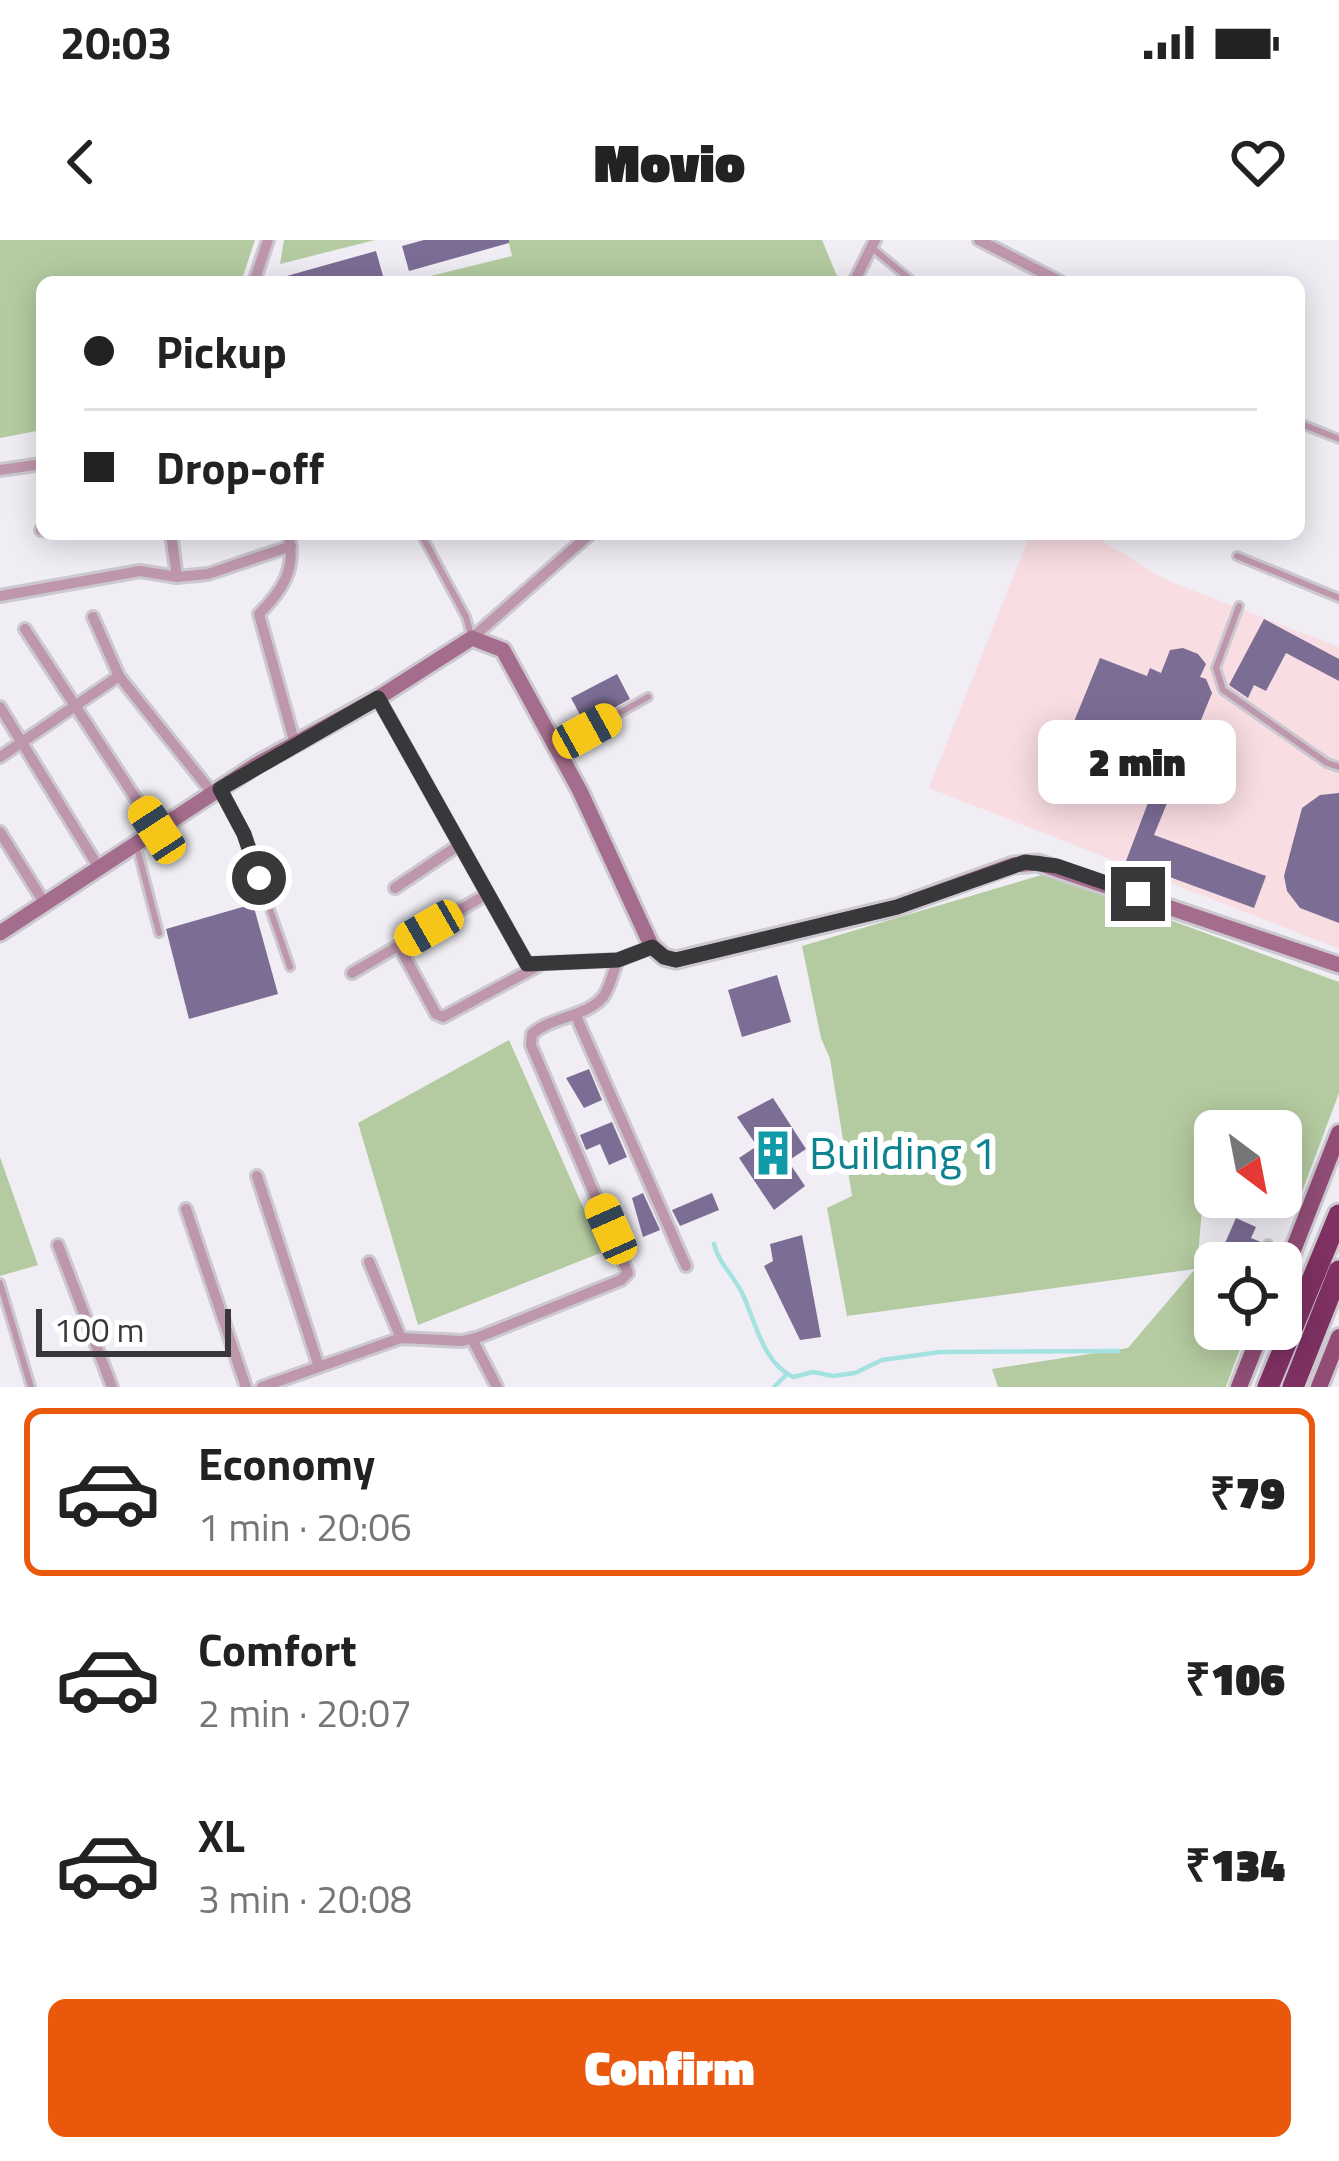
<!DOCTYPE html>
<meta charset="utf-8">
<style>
body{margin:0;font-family:"Titillium Web",sans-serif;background:#f6f6f6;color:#222;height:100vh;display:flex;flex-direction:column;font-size:45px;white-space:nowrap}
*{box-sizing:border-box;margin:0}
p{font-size:39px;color:#767676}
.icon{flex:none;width:66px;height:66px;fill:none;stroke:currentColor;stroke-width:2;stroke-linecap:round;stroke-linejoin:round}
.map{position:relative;height:1147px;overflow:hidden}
.drawer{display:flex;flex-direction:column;background:#fff;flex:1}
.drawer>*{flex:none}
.guide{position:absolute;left:36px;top:36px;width:1269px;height:264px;border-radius:18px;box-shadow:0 6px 30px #0003;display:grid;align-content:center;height:264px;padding:0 48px;background:#fff}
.needle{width:78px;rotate:148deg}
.buttons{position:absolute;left:1194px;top:870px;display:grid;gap:24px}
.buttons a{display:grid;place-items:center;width:108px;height:108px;border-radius:18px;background:#fff;box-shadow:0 6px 30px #0003;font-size:60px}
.scale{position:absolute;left:36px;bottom:30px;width:195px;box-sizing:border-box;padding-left:12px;border:6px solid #38373a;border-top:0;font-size:33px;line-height:42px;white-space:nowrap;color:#38373a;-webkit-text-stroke:9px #fff;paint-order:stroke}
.end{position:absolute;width:54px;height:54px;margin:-27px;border:15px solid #38373a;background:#fff;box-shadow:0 0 0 6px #fff}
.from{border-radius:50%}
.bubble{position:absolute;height:84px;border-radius:18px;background:#fff;box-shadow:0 6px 30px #0003;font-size:39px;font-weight:800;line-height:84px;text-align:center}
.car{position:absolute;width:36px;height:72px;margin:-36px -18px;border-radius:15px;box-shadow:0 0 9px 3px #0007;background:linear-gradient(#f5c518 24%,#345 0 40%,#f5c518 0 76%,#345 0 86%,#f5c518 0)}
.guide b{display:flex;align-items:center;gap:42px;height:114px;font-size:45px}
.guide b+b{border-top:3px solid #e0e0e0}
.guide i{width:30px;height:30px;background:#222}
ul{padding:21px 0 0;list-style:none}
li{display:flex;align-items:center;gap:36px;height:168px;margin:0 24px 18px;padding:0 24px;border:6px solid transparent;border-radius:18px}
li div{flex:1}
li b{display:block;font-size:45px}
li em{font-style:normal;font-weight:800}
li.active{border-color:#ea580c}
li>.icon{width:108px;height:108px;stroke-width:1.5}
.primary-button{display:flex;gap:24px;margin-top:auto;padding:24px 48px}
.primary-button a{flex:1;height:138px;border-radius:18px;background:#ea580c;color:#fff;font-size:48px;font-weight:800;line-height:138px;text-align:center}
.status{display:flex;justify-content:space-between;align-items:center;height:84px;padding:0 60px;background:#fff;direction:ltr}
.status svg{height:33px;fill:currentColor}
header{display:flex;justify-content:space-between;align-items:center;height:156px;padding:0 48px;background:#fff;font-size:54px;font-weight:800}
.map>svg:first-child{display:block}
.education{fill:#f8dde2}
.green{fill:#b4cba1}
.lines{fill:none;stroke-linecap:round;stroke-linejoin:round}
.stream{stroke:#a3e2e1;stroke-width:4.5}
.building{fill:#7c6d95}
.lane-casing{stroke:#cbc9cf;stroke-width:12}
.street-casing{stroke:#cbc9cf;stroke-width:16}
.secondary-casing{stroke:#cbc9cf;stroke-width:21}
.primary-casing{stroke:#cbc9cf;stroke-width:22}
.highway-casing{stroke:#cbc9cf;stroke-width:27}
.lane{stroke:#bf97ad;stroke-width:6}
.street{stroke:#bf97ad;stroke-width:10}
.secondary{stroke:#a56d8d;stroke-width:15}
.primary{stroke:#914d76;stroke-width:16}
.highway{stroke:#7f3162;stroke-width:21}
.route{stroke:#38373a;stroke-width:15}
.labels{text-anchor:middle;stroke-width:12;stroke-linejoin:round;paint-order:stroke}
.culture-label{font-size:45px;fill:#0d838f;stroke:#fff;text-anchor:start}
</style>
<div class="status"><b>20:03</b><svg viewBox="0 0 49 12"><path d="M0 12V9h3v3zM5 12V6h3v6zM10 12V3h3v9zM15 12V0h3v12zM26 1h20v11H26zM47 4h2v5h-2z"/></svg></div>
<header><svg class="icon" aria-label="back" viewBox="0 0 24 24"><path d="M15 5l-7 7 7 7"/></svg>Movio<svg class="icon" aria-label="heart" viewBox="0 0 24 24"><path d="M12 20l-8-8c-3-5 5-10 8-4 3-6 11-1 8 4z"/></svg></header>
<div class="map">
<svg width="1339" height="1147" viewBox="0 0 1339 1147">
<rect width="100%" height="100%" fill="#f0eef4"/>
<!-- education -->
<path class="education" d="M1030,294H1091L1166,340L1339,407V709L929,548Z"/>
<!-- green -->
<g class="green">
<path d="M0,0H255L241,42H42V190L0,198Z"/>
<path d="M284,0H375L280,24Z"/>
<path d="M508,0H822L839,41L406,42L512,16Z"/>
<path d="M1045,634L1339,742V853L1302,952L1281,942V891H1215V912L1207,910L1197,1028L1215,1032V1089H1247L1226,1147H998L992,1129L1128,1108L1195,1029L847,1076L827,968L852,956L830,819L821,798L802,706Z"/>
<path d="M509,800L603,1012L418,1085L358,883Z"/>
<path d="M0,917L38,1025L0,1036Z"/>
</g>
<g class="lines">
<!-- stream -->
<g class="stream">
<path d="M714,1004C719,1025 735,1036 743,1055C756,1083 763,1123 793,1137L813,1132L833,1136L855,1133L882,1120L940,1112L1118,1111"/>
<path d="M774,1147L786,1135"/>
</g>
</g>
<!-- building -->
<g class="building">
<path d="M424,0H509V3L409,31L402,6Z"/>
<path d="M376,11L383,36L361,42H277L276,39Z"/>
<path d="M1264,379L1339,419V441L1286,413L1266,451L1254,445L1248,458L1229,445Z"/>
<path d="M1183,408L1198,414L1206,424L1200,437L1206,439L1212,453L1154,595L1266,636L1254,668L1126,621L1154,547L1109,529L1113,519L1066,501L1100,418L1147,436L1150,428L1161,433L1170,410Z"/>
<path d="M617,434L630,459L585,484L571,458Z"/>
<path d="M1339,553V683L1300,668L1287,651L1284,636L1302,568L1320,555Z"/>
<path d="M253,664L278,754L189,779L166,689Z"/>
<path d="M777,735L791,782L742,797L728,750Z"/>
<path d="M589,829L602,860L584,868L566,838Z"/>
<path d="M773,858L806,909L788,921L805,946L774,970L739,918L757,906L737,877Z"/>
<path d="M612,882L627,917L609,925L600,904L586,910L580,895Z"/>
<path d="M643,953L660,990L643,997L632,958Z"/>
<path d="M712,953L719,970L680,986L672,970Z"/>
<path d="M1236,978L1256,987L1251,998L1261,1002L1255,1015L1245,1011L1242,1019L1222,1010Z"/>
<path d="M802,995L821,1097L800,1100L764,1026L773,1021L770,1004Z"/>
</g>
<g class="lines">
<!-- lane casing -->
<g class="lane-casing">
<g id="lane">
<path d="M871,7L913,42"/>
<path d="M1299,183L1339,199"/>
<path d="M421,294L466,377L472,398"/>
<path d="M1237,316L1339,358"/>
<path d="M1239,366L1216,428L1223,450L1327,523L1339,527"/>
<path d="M557,508L648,457"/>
<path d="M222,552L244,594L290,727"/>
<path d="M136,604L159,693"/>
<path d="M1263,1023L1268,1004"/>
<path d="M0,1043L31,1147"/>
</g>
</g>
<!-- street casing -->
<g class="street-casing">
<g id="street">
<path d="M979,0L1061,42"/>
<path d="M254,42L268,0"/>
<path d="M854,42L875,0"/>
<path d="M0,230L42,224"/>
<path d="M41,290H42"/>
<path d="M171,294L177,337"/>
<path d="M288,294C297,328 283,350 259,374L295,504"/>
<path d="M0,356L140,331L177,337L208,334L291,306"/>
<path d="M93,377L119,436L213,554"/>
<path d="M25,389L157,591"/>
<path d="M472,398L590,294"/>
<path d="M378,458L527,724L618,720"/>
<path d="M0,467L99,628"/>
<path d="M0,517L119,436"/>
<path d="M0,592L45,664"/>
<path d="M395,648L459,605"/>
<path d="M399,706L436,774L443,777L538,726"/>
<path d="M352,733L487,654"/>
<path d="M575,774L686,1026"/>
<path d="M257,936L319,1127"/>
<path d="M186,969L246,1147"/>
<path d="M58,1005L112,1147"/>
<path d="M369,1022L401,1098"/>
<path d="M472,1099L497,1147"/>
<path d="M262,1147L401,1098L462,1101L479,1097L621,1040L628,1033L531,805L532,794C552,776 585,778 603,757C610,748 613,731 618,720L652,707"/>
</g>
</g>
<!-- secondary casing -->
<g class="secondary-casing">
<path id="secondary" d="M0,693L256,525L378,458L472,398L503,410L580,551L651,705L664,717L676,720L897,667L1013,625L1038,623L1339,725"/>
</g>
<!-- primary casing -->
<g class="primary-casing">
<g id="primary">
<path d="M1281,1041L1339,893"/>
<path d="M1239,1147L1262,1089"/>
<path d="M1319,1147L1339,1097"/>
</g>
</g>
<!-- highway casing -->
<g class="highway-casing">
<g id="highway">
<path d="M1268,1147L1339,975"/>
<path d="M1293,1147L1339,1031"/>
</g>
</g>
<!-- lane -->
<use href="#lane" class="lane"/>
<!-- street -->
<use href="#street" class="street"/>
<!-- secondary -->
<use href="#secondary" class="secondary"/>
<!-- primary -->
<use href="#primary" class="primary"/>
<!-- highway -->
<use href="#highway" class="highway"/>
</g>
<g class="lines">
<!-- route -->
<path class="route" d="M259,638L244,594L220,549L378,458L527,724L618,720L652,707L664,717L676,720L897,667L1025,622L1057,626L1138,654"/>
</g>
<!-- icons -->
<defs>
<g id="building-bare" transform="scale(3.6)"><path d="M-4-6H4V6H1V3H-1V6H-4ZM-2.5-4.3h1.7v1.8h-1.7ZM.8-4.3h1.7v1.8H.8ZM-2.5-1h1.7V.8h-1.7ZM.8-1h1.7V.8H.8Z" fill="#0f9aa8" stroke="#fff" stroke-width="2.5" paint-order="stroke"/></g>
</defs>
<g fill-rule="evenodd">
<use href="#building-bare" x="773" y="913"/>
</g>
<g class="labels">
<!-- culture labels -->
<g class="culture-label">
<text x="809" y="929">Building 1</text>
</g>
</g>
</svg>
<div class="buttons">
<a><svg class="needle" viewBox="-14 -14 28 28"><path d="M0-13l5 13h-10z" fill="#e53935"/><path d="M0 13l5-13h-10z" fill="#767676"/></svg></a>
<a><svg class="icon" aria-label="locate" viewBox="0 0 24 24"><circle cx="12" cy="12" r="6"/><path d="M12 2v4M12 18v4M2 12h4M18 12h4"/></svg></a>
</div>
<div class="scale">100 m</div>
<i class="end from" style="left:259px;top:638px"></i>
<i class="end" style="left:1138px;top:654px"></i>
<div class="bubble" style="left:1038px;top:480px;width:198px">2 min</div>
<i class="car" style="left:587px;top:491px;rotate:61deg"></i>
<i class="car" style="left:157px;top:590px;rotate:327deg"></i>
<i class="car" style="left:429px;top:688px;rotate:240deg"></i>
<i class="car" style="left:611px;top:989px;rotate:336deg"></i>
<div class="guide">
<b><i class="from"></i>Pickup</b>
<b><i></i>Drop-off</b>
</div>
</div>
<section class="drawer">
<ul>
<li class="active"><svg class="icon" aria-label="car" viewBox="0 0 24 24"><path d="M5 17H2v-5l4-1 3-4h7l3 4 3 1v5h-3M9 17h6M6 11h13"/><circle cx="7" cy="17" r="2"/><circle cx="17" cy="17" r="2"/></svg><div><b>Economy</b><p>1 min · 20:06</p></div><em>₹79</em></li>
<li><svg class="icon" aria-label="car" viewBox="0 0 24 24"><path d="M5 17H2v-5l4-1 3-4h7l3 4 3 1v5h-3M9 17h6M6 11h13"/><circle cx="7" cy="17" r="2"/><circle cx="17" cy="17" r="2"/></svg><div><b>Comfort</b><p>2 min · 20:07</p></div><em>₹106</em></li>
<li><svg class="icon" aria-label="car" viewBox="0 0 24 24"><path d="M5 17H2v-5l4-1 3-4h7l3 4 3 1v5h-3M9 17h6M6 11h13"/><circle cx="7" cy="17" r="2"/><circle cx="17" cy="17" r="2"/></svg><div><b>XL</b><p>3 min · 20:08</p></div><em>₹134</em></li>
</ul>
<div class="primary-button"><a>Confirm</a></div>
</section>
